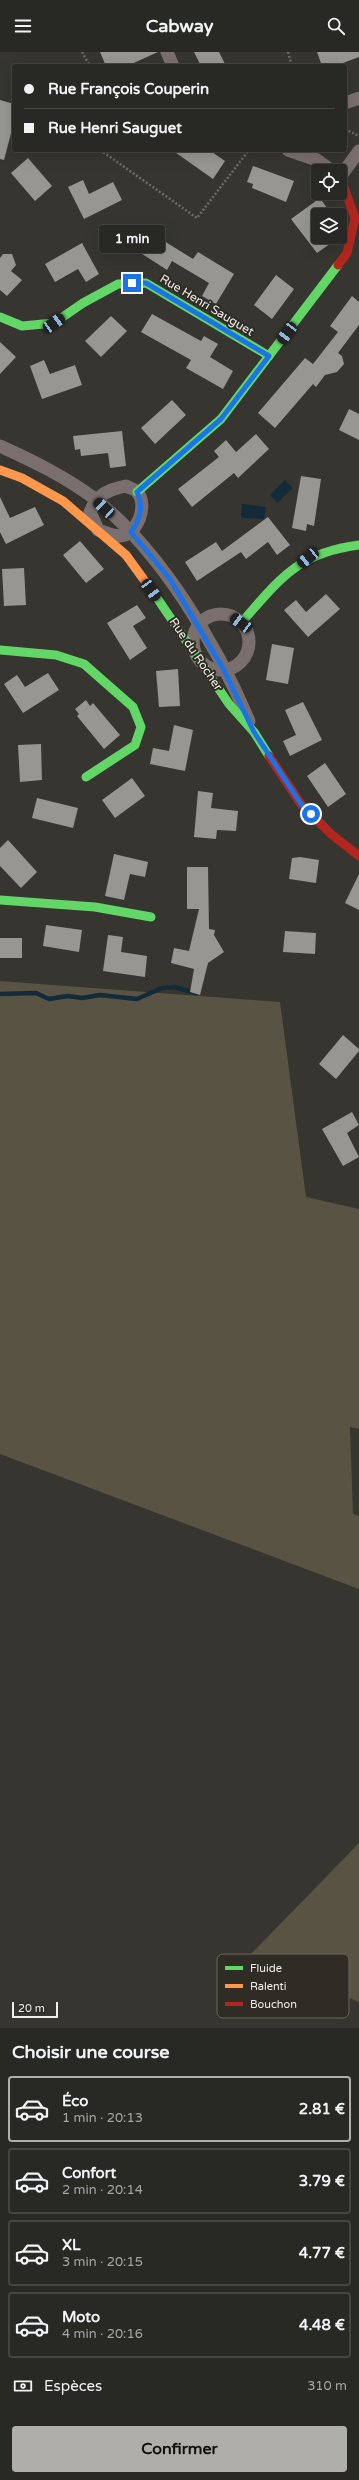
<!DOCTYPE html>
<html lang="fr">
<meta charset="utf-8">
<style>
body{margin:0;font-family:"Varela Round",sans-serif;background:#30302c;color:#f1f3f6;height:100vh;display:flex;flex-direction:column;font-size:15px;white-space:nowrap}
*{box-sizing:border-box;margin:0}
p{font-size:13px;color:#a5a6a6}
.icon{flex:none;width:22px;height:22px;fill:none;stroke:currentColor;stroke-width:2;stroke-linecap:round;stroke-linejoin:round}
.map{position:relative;height:1976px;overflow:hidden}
.side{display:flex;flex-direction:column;background:#282824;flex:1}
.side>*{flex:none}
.top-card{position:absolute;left:12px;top:12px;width:335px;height:88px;border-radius:4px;box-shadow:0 4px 16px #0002,0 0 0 1px #444441;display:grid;align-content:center;height:88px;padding:0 12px;background:#282824}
.fabs{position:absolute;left:311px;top:112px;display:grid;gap:8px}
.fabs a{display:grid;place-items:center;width:36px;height:36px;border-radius:4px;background:#282824;box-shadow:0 4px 16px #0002,0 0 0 1px #444441;font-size:20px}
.scale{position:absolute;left:12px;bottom:10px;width:46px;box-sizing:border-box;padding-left:4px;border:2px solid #f0efea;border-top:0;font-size:11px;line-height:14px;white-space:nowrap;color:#f0efea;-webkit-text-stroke:3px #2e2c24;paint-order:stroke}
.end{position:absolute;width:18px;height:18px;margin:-9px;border:5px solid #1a73e8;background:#fff;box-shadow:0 0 0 2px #fff}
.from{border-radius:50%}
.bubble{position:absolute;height:28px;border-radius:4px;background:#282824;box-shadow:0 4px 16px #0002,0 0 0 1px #444441;font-size:13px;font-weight:800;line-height:28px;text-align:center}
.car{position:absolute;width:12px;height:24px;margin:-12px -6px;border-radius:5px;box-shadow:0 0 3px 1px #0007;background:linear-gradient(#222 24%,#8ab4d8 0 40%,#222 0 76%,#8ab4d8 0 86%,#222 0)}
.top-card b{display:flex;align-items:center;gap:14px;height:38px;font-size:15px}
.top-card b+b{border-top:1px solid #444441}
.top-card i{width:10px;height:10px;background:#f1f3f6}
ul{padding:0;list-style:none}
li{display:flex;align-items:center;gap:12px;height:66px;margin:0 8px 6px;padding:0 4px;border:2px solid #444441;border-radius:4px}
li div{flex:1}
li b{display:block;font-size:15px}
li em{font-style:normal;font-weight:800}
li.on{border-color:#afaea9}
li>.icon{width:36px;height:36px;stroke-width:1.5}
h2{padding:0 12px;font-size:18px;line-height:48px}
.pay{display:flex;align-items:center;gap:10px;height:44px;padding:0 12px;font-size:15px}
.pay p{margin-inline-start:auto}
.primary-button{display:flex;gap:8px;margin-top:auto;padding:8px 12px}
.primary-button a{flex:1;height:46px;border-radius:4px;background:#afaea9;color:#111;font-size:16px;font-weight:800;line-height:46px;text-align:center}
header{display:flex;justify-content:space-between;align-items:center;height:52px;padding:0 12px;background:#282824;font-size:18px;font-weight:800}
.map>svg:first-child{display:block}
.green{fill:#585343}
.water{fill:#132a38}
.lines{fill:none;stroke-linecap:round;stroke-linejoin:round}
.stream{stroke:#132a38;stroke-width:4.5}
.building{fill:#979692}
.path{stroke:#6f6967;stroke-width:2.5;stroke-dasharray:2 2;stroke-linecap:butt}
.street{stroke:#7a6f6e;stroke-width:13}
.fast{stroke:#63d668;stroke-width:9}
.slow{stroke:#ff974d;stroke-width:9}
.jam{stroke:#b3261e;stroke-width:9}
.route{stroke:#1a73e8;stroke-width:5}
.labels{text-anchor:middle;stroke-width:4;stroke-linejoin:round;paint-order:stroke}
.street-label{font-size:12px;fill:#f0efea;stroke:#2e2c24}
.key{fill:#2e2c24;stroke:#68665f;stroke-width:1}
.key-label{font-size:11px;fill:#f0efea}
</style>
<header><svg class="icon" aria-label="menu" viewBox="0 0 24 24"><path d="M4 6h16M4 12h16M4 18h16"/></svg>Cabway<svg class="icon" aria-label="search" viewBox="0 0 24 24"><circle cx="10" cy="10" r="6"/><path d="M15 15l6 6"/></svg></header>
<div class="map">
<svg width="359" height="1976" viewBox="0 0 359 1976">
<rect width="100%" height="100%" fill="#363530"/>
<!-- green -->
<g class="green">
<path d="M0,929L280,950L306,1145L359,1157V1377L350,1375L353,1462L359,1464V1537L0,1402Z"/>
<path d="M359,1791V1950L250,1903Z"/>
</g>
<!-- water -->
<g class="water">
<path d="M285,428L293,436L277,451L270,443Z"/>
<path d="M242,452L266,455L264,467L241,466Z"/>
</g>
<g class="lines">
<!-- stream -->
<path class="stream" d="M0,942L36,941L49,947L68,944L82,946L100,943L137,947L162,936L174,935L196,941"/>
</g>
<!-- building -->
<g class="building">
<path d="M100,0H158L127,14H106Z"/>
<path d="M194,0H219L226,14H201Z"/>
<path d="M317,0H359V5L335,14H322Z"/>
<path d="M0,48L14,52V70L4,108L0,107Z"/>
<path d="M172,98H209L225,109L213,127Z"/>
<path d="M28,106L52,134L35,149L11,121Z"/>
<path d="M253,114L294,129L286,150L252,136L253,132L247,130Z"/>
<path d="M83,128L89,142L113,130L122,148L84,167L68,135Z"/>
<path d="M320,146L332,163H314L318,168V185H331L334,189L317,201L291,167Z"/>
<path d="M148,179L193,207L198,200L234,222L216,252L202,244L209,231L172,209L167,218L136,198Z"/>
<path d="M82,191L99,222L86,230L78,217L55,230L45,212Z"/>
<path d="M3,202H12L16,213L11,219L22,228L7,244L0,238V206Z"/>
<path d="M276,223L294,237L272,267L254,253Z"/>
<path d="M352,244L359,250V273L338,301L342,304L344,312L337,320L325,323L316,335L313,332L275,376L258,361L305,306L313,312L338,280L330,274Z"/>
<path d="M152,262L201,289L204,284L218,292L210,305L233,319L223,337L186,316L191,308L141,280Z"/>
<path d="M111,264L127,279L101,305L85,289Z"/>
<path d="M0,290L16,305L0,322Z"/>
<path d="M44,308L50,322L75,313L82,333L42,347L30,314Z"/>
<path d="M172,348L186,363L155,392L141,376Z"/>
<path d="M349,357L359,362V388L339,378Z"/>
<path d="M122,379L126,414L110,416L108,401L81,404L80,397L75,398L73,384Z"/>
<path d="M256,382L269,397L238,426L234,421L192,455L178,437L219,405L214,399L226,388L236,400Z"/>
<path d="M301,424L321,427L314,474L307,472L306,479L292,476Z"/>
<path d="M0,445L10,466L35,455L44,473L6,492L0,480Z"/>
<path d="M268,465L290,493L277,503L268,490L246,507L241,500L197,529L185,510L216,490L222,499Z"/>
<path d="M80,489L104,517L86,531L63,503Z"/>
<path d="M24,516L26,553L4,554L2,517Z"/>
<path d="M326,542L340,557L308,585L284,558L296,548L306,560Z"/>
<path d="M137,553L146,566L133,574L147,596L130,608L107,571Z"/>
<path d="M272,592L294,596L288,632L266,628Z"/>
<path d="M178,617L180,654L159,655L156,619Z"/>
<path d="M48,621L59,638L23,661L4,632L17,623L25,635Z"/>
<path d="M86,648L90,654L93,651L120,683L104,697L77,664L79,662L75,657Z"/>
<path d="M303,650L322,688L290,704L283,689L296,683L285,658Z"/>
<path d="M174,673L193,678L185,719L150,712L153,696L169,699Z"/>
<path d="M41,692L42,728L20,730L18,693Z"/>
<path d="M325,711L346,742L328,755L307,724Z"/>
<path d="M132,726L145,744L115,766L102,748Z"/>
<path d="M198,739L213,741L211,756L238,759L236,779L217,778L216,787L194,785Z"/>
<path d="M37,746L78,756L73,776L32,766Z"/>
<path d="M8,788L37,820L21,836L0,814V796Z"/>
<path d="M114,802L148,810L145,825L130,822L124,848L105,844Z"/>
<path d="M300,805L319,808L316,831L289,827L292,806Z"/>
<path d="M187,815H208L209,877L215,878L214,883L224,900L208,911L200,943L190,940L194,917L171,911L174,896L189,899L199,857H187Z"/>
<path d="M359,822V858L345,851Z"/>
<path d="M46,873L82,878L79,900L43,894Z"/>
<path d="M285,879L316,881L315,902L283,900Z"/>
<path d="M108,883L123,885L121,900L147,904L145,925L103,919Z"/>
<rect x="0" y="886" width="22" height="20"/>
<path d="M343,983L359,997V999L336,1027L319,1012Z"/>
<path d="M352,1060L359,1073L347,1081L359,1105L343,1114L322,1077Z"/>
</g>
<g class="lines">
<!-- path -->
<g class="path">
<path d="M82,0L90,14"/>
<path d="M288,0L292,14"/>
<path d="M345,77L359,84"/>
<path d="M100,98L197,166L249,98"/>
</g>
<!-- street -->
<g class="street">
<path d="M167,0L173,14"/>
<path d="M345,51L359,46"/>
<path d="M288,98L317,108L332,119"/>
<path d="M340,125L359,99"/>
<path d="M0,394C33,409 66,425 95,447C160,498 217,593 249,669"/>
<path d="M126,434C129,436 135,437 137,440C149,452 137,485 119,484C112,483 104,480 98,478L90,460C98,442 107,438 126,434Z"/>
<circle cx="221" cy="590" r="28"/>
</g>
<!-- fast -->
<g class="fast">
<path d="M0,265L22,274L54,271L83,251L118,232L146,231L269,304"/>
<path d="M137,440L221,367L338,213"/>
<path d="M155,543L229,652L254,680L269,704"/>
<path d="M241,571C280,527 297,501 359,493"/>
<path d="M0,598L56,603L84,612L133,655L141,675L135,693L86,725"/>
<path d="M0,848L95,855L151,865"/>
</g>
<!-- slow -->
<path class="slow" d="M0,418L22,426L63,449L126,503L155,543"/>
<!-- jam -->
<g class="jam">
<path d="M338,213L347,201L355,166L340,124"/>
<path d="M269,704L301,752L331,782L359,804"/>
</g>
</g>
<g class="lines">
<!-- route -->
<path class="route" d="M132,231H146L269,304L221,367L137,440C144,455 140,467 131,480L170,527L224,618L254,680L301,752L311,762"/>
</g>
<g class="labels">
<!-- street labels -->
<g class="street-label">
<text transform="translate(207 253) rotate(31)" y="4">Rue Henri Sauguet</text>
<text transform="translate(196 602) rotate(56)" y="4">Rue du Rocher</text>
</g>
</g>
<!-- legend -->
<rect x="217" y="1902" width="132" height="64" rx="6" class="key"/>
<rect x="225" y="1914" width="18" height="4" fill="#63d668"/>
<rect x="225" y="1932" width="18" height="4" fill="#ff974d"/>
<rect x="225" y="1950" width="18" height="4" fill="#b3261e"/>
<g class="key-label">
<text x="250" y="1920">Fluide</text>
<text x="250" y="1938">Ralenti</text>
<text x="250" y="1956">Bouchon</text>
</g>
</svg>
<div class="fabs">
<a><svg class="icon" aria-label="locate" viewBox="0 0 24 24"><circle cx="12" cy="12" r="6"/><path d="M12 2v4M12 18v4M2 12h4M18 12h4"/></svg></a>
<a><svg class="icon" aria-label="layers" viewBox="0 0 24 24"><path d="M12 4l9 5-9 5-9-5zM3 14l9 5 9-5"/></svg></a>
</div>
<div class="scale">20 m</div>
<i class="end from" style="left:311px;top:762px"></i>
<i class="end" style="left:132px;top:231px"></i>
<div class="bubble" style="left:99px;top:173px;width:66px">1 min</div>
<i class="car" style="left:54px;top:271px;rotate:55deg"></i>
<i class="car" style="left:287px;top:281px;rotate:217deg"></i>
<i class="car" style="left:104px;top:456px;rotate:313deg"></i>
<i class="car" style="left:308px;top:506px;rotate:231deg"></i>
<i class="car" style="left:151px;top:538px;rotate:144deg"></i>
<i class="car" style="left:241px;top:571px;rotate:306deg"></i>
<div class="top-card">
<b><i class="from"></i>Rue François Couperin</b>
<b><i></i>Rue Henri Sauguet</b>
</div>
</div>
<section class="side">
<h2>Choisir une course</h2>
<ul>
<li class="on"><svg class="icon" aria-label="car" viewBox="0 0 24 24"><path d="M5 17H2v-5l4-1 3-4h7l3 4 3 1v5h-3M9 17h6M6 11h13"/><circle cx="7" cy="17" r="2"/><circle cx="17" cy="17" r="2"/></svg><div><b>Éco</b><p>1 min · 20:13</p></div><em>2.81 €</em></li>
<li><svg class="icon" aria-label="car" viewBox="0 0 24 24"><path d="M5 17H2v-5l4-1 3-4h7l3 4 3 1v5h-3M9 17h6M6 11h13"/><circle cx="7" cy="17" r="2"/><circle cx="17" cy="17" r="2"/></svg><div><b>Confort</b><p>2 min · 20:14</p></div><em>3.79 €</em></li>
<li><svg class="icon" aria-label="car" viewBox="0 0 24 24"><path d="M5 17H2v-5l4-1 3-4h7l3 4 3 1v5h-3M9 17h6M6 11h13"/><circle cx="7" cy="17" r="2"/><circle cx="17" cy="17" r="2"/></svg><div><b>XL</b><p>3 min · 20:15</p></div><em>4.77 €</em></li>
<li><svg class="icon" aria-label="car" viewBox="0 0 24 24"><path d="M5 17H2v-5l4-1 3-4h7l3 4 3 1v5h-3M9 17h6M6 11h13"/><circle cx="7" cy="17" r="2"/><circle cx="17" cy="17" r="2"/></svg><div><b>Moto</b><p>4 min · 20:16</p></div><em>4.48 €</em></li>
</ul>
<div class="pay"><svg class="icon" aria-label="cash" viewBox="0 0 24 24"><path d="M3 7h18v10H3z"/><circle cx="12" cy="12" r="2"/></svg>Espèces<p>310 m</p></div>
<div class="primary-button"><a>Confirmer</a></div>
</section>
